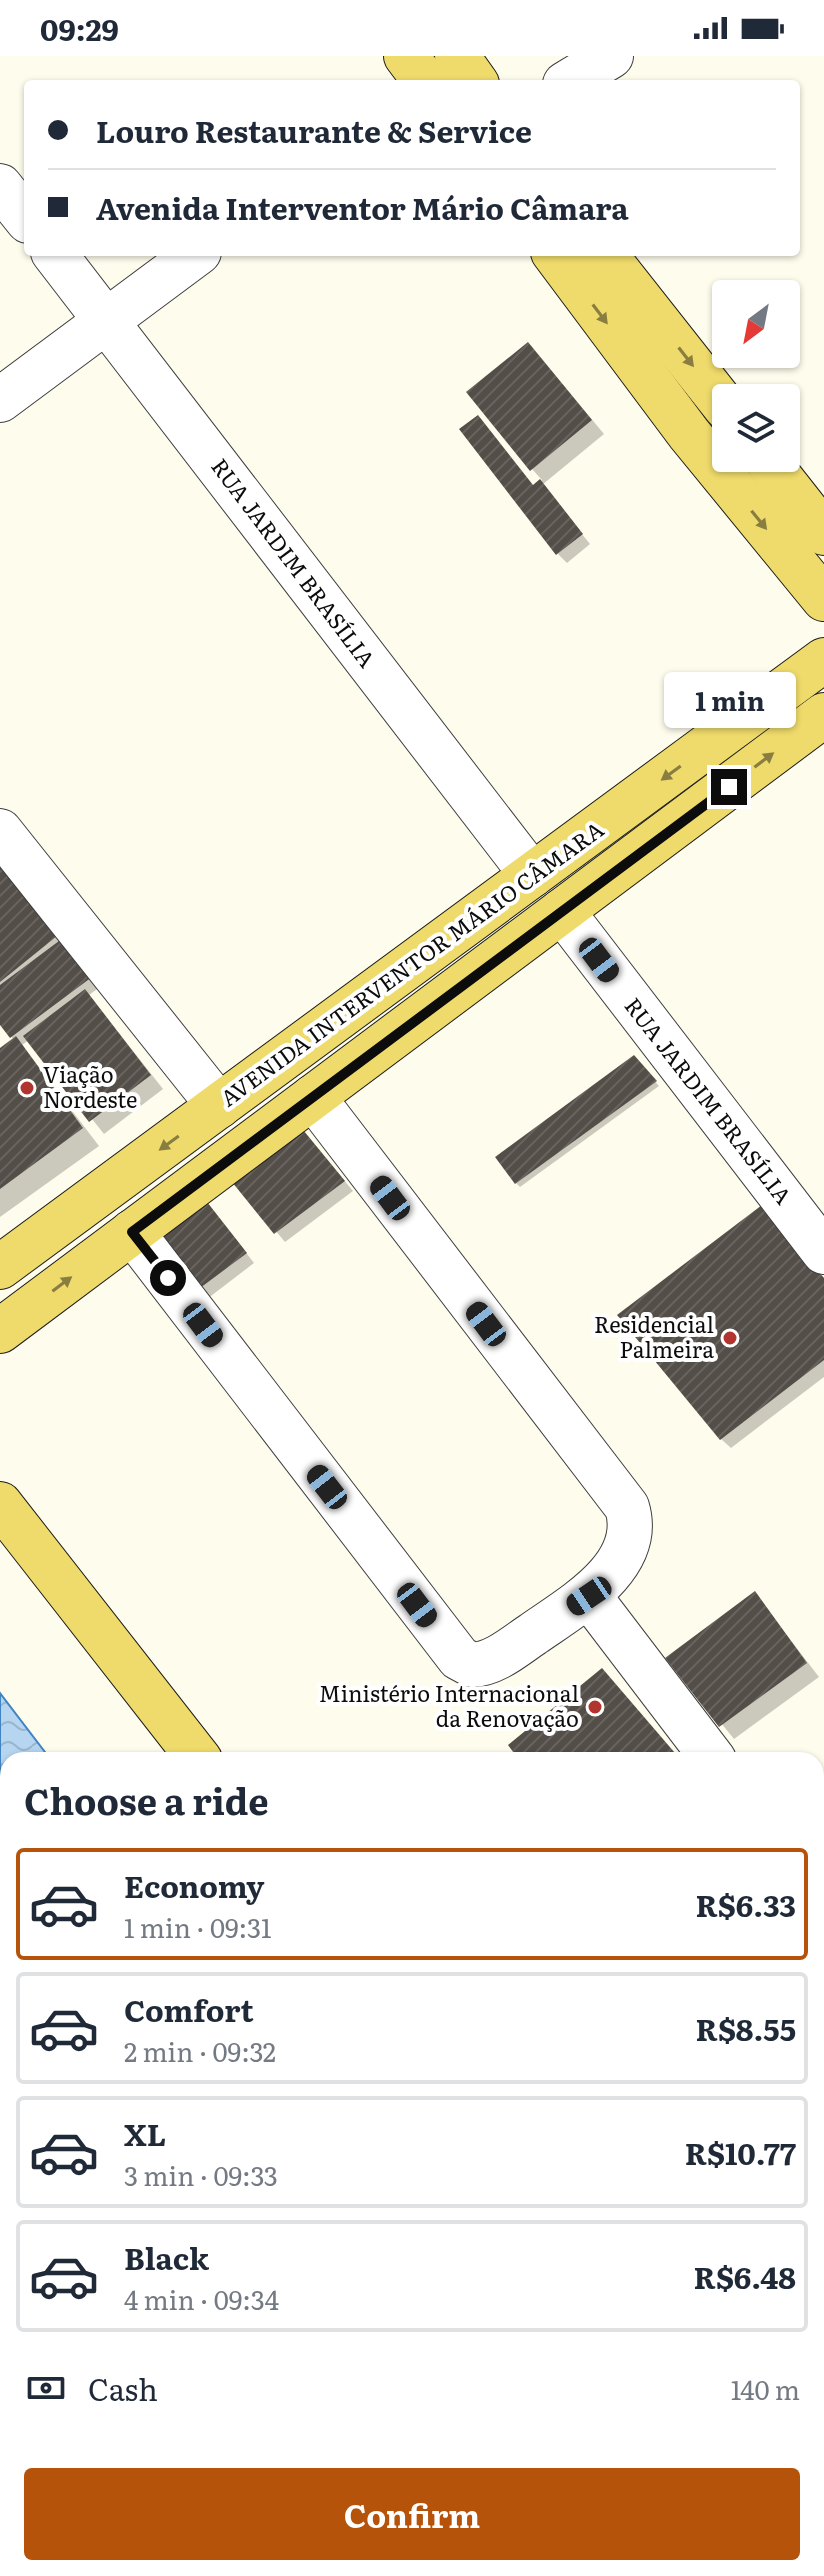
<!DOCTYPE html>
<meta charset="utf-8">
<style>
body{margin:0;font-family:Literata,serif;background:#f6f6f7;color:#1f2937;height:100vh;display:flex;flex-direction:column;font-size:30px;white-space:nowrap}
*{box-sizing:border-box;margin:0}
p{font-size:26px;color:#747a83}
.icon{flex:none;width:44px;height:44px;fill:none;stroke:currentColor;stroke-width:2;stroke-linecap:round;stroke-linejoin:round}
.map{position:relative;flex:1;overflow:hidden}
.details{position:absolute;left:0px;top:1696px;width:824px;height:824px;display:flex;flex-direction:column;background:#fff;border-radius:24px 24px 0 0;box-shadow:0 2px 6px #0004}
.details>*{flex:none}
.top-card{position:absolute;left:24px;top:24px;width:776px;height:176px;border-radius:8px;box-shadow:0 2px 6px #0004;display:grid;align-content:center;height:176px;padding:0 24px;background:#fff}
.needle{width:52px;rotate:212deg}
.fabs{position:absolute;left:712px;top:224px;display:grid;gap:16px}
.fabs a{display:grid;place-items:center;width:88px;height:88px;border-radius:8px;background:#fff;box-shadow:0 2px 6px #0004;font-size:40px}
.end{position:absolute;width:36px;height:36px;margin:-18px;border:10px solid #0c0c0c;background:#fff;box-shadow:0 0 0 4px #fff}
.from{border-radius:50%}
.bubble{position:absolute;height:56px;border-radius:8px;background:#fff;box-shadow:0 2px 6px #0004;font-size:26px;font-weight:700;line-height:56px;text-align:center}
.car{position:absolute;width:24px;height:48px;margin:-24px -12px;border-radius:10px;box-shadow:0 0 6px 2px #0007;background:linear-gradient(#222 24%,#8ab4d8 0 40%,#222 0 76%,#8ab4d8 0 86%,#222 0)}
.top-card b{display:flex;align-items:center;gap:28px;height:76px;font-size:30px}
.top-card b+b{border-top:2px solid #e0e1e3}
.top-card i{width:20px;height:20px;background:#1f2937}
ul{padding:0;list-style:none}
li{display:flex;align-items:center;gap:24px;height:112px;margin:0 16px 12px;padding:0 8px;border:4px solid #e0e1e3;border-radius:8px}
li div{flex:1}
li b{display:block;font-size:30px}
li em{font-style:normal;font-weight:700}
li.selected{border-color:#b45309}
li>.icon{width:72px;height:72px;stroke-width:1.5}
h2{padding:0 24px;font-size:36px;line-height:96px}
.pay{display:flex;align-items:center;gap:20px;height:88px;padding:0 24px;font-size:30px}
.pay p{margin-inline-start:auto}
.button{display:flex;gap:16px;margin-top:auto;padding:16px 24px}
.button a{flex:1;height:92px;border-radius:8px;background:#b45309;color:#fff;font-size:32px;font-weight:700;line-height:92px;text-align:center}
.status{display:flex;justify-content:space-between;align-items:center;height:56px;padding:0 40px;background:#fff;direction:ltr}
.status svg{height:22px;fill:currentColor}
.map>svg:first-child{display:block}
.water{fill:url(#water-waves);stroke:#4184c3;stroke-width:2}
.shadow{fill:#0003}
.building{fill:url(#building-hatch)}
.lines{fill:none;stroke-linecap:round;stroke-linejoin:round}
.minor-casing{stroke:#3f3f3f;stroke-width:46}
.major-casing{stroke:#1d1d1d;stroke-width:46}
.minor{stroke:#fff;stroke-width:44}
.major{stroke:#efdb6b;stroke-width:44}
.oneway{fill:#897e40}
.route{stroke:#0c0c0c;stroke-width:10}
.poi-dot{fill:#b2342e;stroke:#fff;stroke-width:3}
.labels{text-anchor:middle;stroke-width:8;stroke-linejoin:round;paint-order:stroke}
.street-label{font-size:22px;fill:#0c0c0c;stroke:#fff}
.poi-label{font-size:22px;fill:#0c0c0c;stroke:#fff;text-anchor:end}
</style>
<div class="status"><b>09:29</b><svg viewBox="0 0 49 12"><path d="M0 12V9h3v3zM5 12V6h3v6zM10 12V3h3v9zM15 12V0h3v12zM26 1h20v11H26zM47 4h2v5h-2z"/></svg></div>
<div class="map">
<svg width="824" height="2520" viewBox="0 0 824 2520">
<defs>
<pattern id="water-waves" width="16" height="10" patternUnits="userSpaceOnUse" patternTransform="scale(2)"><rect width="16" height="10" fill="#b5d5f1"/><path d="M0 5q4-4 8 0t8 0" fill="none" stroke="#9ab6cd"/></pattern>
<pattern id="building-hatch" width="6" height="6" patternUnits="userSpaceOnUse" patternTransform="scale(2)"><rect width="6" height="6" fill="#544e49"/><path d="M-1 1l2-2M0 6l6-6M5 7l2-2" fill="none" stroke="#68635f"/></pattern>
</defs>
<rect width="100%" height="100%" fill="#fefcec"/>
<!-- water -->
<path class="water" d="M0,1637L51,1704H8V2512H410L400,2520H0Z"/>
<!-- shadow -->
<g class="shadow">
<path d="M541,302L604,378L542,429L590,488L567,507L558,498L534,431L542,424L532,413Z"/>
<path d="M0,809L100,931L89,939L163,1033L104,1078L29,984L22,989L99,1090L0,1161V994L14,984L0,966Z"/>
<path d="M633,1001L659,1030L520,1131L516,1127Z"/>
<path d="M308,1081L353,1135L285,1186L231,1121Z"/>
<path d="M209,1149L254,1207L207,1243L198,1234Z"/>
<path d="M824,1223V1321L731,1392L721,1383Z"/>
<path d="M755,1538L819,1621L734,1683L668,1602Z"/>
</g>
<!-- building -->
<g class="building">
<path d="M528,286L592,364L530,415L466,336Z"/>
<path d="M478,359L533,429L540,423L583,478L556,499L459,373Z"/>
<path d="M0,810L57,880L0,926Z"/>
<path d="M63,882L92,921L10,982L0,969V929Z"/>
<path d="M85,933L151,1019L89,1066L23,980Z"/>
<path d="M16,980L83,1072L0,1133V992Z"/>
<path d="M634,999L657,1025L515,1128L495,1101Z"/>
<path d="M299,1069L345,1125L274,1178L228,1121Z"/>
<path d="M200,1137L247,1197L196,1235L148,1175Z"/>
<path d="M762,1149L824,1222V1304L720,1384L617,1259Z"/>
<path d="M755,1535L807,1607L719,1671L665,1602Z"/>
<path d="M602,1612L681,1704H519L508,1689Z"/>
</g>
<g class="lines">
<!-- minor casing -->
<g class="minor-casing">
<g id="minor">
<path d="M565,28L611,0"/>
<path d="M0,130L28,165"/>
<path d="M53,196L532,819"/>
<path d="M0,344L199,196"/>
<path d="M0,775L219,1050"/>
<path d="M562,855L824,1196"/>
<path d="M132,1176L459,1602L472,1609C495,1608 515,1590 533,1578C573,1550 645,1510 627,1451L313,1041"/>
<path d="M589,1540L714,1704"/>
<path d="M816,1836L824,1847"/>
<path d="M535,2520L546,2512"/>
</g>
</g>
<!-- major casing -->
<g class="major-casing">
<g id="major">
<path d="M406,0L427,28"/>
<path d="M457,0L477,28"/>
<path d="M553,196L689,378L824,543"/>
<path d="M603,196L726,352"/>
<path d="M765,402L824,477"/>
<path d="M0,1211L824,604"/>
<path d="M0,1275L824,659"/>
<path d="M0,1448L200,1704"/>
<path d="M816,2488L824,2498"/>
</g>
</g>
<!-- minor -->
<use href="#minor" class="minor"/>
<!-- major -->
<use href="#major" class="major"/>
</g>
<!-- one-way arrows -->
<defs><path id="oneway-solid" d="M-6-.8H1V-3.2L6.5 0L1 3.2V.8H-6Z" transform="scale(2)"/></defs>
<g class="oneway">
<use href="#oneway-solid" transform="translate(600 258) rotate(53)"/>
<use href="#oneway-solid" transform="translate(686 301) rotate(52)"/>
<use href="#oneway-solid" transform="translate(759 464) rotate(51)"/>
<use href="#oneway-solid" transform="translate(764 704) rotate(-37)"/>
<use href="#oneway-solid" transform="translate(671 717) rotate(144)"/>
<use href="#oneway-solid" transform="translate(169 1087) rotate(144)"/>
<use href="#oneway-solid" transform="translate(62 1228) rotate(-37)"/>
</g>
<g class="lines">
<!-- route -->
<path class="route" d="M168,1222L132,1176L729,731"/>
</g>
<!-- markers -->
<g class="poi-dot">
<circle cx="27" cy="1032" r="8"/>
<circle cx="730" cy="1282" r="8"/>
<circle cx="595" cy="1651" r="8"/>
</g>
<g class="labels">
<!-- street labels -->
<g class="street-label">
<text transform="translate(293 507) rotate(53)" y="8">RUA JARDIM BRASÍLIA</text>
<text transform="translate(412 908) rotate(-36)" y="8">AVENIDA INTERVENTOR MÁRIO CÂMARA</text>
<text transform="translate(708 1045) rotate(52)" y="8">RUA JARDIM BRASÍLIA</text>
</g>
<!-- poi labels -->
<g class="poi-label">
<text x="43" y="1027" text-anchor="start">Viação<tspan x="43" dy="25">Nordeste</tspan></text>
<text x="714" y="1277">Residencial<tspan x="714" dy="25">Palmeira</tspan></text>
<text x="579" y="1646">Ministério Internacional<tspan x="579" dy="25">da Renovação</tspan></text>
</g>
</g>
</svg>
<div class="fabs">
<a><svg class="needle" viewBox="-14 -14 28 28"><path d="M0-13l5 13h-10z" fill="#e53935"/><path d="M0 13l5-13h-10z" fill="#747a83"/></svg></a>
<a><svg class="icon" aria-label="layers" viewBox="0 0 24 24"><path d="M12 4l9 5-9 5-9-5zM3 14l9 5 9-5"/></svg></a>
</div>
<i class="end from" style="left:168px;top:1222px"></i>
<i class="end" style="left:729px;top:731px"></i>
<div class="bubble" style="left:664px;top:616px;width:132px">1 min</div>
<i class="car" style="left:599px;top:904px;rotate:143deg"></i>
<i class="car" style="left:390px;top:1142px;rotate:323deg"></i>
<i class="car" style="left:486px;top:1268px;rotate:323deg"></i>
<i class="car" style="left:203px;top:1269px;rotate:143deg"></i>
<i class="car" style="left:327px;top:1431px;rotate:322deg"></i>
<i class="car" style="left:589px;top:1540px;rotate:236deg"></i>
<i class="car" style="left:417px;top:1549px;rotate:143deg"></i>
<div class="top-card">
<b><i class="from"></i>Louro Restaurante &amp; Service</b>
<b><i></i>Avenida Interventor Mário Câmara</b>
</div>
<section class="details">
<h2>Choose a ride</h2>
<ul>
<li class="selected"><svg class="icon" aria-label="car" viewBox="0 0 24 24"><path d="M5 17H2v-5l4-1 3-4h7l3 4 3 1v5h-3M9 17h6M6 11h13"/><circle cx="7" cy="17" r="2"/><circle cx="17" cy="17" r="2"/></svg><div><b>Economy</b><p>1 min · 09:31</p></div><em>R$6.33</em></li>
<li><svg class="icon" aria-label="car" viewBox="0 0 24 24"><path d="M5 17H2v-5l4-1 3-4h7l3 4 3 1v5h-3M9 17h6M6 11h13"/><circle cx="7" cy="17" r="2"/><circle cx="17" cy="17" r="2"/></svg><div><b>Comfort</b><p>2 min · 09:32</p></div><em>R$8.55</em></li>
<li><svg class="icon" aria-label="car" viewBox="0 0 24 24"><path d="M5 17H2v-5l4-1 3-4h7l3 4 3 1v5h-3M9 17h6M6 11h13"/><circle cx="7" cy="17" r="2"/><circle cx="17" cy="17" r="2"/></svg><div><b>XL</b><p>3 min · 09:33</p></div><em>R$10.77</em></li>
<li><svg class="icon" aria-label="car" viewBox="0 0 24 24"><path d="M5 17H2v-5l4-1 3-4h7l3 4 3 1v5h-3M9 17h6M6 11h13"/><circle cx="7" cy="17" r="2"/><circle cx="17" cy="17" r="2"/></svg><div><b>Black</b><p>4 min · 09:34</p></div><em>R$6.48</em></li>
</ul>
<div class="pay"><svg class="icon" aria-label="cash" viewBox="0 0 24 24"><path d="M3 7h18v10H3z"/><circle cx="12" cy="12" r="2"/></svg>Cash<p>140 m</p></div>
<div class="button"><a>Confirm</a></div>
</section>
</div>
